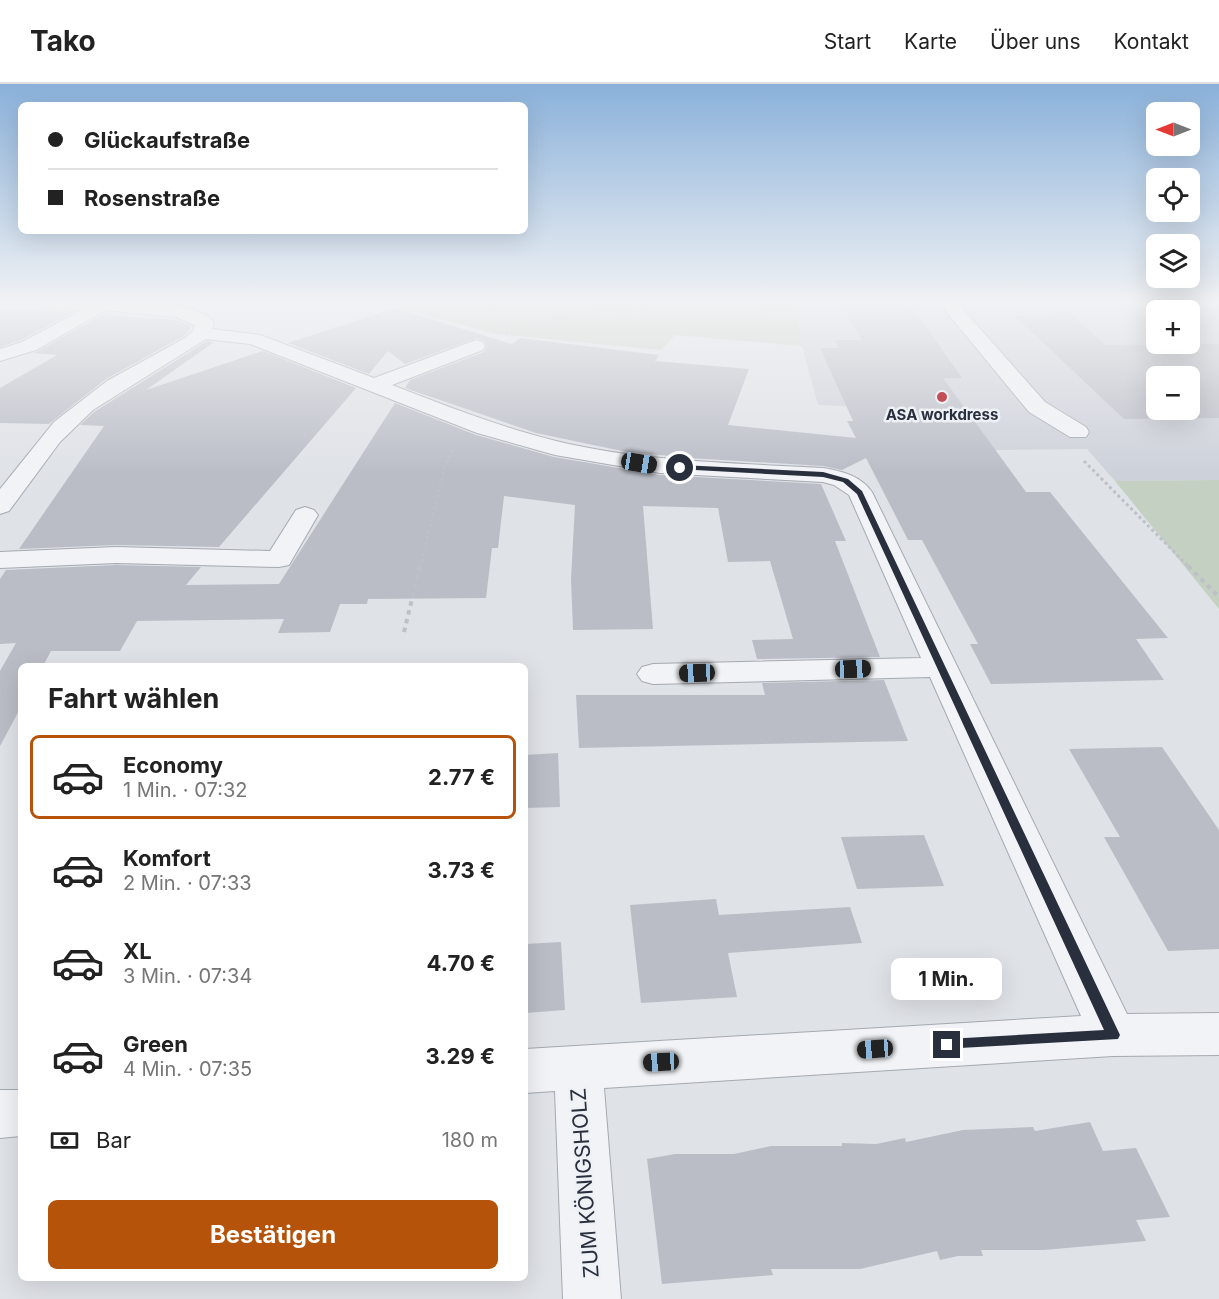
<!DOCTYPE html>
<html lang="de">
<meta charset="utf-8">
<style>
body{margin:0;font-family:Inter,sans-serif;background:#f2f2f2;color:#222;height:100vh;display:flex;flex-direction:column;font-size:22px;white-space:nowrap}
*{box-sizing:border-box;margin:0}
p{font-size:20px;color:#767676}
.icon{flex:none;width:33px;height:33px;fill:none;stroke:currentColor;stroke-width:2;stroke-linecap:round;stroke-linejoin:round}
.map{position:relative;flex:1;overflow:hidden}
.side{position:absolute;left:18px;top:579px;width:510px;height:618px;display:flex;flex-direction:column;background:#fff;border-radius:9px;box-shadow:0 6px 24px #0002}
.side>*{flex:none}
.hud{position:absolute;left:18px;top:18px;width:510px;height:132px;border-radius:9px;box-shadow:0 6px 24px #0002;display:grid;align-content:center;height:132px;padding:0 30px;background:#fff}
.needle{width:39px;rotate:270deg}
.tools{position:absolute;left:1146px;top:18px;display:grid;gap:12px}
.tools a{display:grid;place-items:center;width:54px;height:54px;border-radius:9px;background:#fff;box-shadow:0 6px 24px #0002;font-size:30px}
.end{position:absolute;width:27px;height:27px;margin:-14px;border:8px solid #292f3d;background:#fff;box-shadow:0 0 0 3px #fff}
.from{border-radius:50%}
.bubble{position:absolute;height:42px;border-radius:9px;background:#fff;box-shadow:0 6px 24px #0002;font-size:20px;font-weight:700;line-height:42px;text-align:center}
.car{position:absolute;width:18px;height:36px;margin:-18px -9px;border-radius:8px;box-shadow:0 0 4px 2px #0007;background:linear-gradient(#222 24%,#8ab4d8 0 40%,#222 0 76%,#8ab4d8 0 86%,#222 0)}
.hud b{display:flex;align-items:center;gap:21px;height:57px;font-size:22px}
.hud b+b{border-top:2px solid #e0e0e0}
.hud i{width:15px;height:15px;background:#222}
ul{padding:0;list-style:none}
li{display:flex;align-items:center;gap:18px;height:84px;margin:0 12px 9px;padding:0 18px;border:3px solid transparent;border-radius:9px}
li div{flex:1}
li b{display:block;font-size:22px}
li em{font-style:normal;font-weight:700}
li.on{border-color:#b45309}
li>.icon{width:54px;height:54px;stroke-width:1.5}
h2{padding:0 30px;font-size:27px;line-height:72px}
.pay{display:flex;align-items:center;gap:15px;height:66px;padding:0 30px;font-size:22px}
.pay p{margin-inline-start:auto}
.button{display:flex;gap:12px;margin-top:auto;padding:12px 30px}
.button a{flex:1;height:69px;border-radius:9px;background:#b45309;color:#fff;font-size:24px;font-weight:700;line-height:69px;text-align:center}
header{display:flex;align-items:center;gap:36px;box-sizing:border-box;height:84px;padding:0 30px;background:#fff;border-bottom:2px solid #e0e0e0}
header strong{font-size:28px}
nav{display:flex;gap:33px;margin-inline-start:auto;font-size:21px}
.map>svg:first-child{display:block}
.built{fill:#cdd1d9;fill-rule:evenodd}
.green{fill:#c4d0c1}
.building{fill:#babdc6;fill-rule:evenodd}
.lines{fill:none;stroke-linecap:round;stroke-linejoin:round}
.minor-casing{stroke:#a5a9b1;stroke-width:2}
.path-far2{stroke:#bdc0c6;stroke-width:2;stroke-dasharray:3 3;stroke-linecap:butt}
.path-far1{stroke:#bdc0c6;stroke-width:3;stroke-dasharray:3 3;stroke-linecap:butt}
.path{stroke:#bdc0c6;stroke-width:4;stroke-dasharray:4.5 4.5;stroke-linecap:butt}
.minor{fill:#f1f3f6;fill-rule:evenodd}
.route{fill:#292f3d}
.poi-dot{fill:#c24e56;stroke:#eef1f5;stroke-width:2}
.labels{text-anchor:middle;stroke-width:5;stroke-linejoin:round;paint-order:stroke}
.far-poi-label{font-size:15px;font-weight:bold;fill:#292f3d;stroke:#eef1f5}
.near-street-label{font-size:21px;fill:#292f3d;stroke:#eef1f5}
</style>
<header>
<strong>Tako</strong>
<nav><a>Start</a><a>Karte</a><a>Über uns</a><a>Kontakt</a></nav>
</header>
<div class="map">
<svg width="1219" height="1215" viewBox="0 0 1219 1215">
<rect width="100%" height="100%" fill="#dfe2e7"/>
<!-- built -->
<path class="built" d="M797,220H1219V396L1115,397L1087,365L921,367L889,324L818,321L802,262ZM1156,226H1190V260H1156ZM1156,292H1190V326H1156Z"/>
<!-- green -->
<g class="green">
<path d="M385,220H797L802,262L675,251L661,266L496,250Z"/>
<path d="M1219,396V525L1115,397Z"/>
</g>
<!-- building -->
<g class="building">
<path d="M840,220H902L905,224H913L962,294H943L1026,408H1050L1168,554L1136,555L1164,596L991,600L970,560H978L922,456H908L866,374L842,386L823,382L689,374L622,367L536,349L405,304L410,296L484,268L487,263L485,257L477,254L405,280L388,267L369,290L288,259L395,224L512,260L520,254L659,271L655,277L749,285L728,341L856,354L847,337H853L820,264H839L835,256H862Z"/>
<path d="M0,227H40L71,229L21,256L0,263Z"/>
<path d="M102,231L176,236L192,242L184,252L106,295L49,340L0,339V304L57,271L34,269Z"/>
<path d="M1073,231L1105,261L1219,260V334L1124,335L1015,232ZM1156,292H1190V326H1156Z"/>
<path d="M207,257L214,258L146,306L263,267L356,304L219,463L116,461L19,465L104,342L80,341L94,328Z"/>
<path d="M395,319L476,351L554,373L660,391L821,400L846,457H835L880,573L757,575L752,556L793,555L770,477L728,478L718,424L643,422L653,545L573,546L571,495L575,421L504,412L498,464H492L486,514L368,515L367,520H340L330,548L278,549L284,535L137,537L120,567H51L43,582H21V623L0,662V587L16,559L0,560V495L6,486L116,481L201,483L186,501L279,500Z"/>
<path d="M884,596L908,657L579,664L576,611H765L762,599Z"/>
<path d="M1162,663L1219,746V865L1168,867L1104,753H1120L1069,665Z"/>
<path d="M558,669L560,723L525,724V671Z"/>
<path d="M924,751L944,802L857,805L841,753Z"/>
<path d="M716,815L719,831L850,823L862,859L728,869L737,913L641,919L630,821Z"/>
<path d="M561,858L565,926L525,929V860Z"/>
<path d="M1090,1038L1103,1067L1136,1064L1170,1133L1136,1136L1146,1157L1044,1166H981L983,1172H958L940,1176L937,1167L860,1185H771L773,1191L662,1200L647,1075L675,1070H734L771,1062H842V1059L876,1060L905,1054L906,1058L963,1046L1033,1043L1035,1047Z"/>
</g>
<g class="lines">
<!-- minor casing -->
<g class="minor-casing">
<g id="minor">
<path d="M42,220H160C178,223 203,224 214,239L212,245L260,251L374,294L476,256L483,258L485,262L483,266L392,301C446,322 500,343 556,357C643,378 734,379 823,384C842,387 861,392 872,408L1127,930L1219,929V971L1113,972L604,1004L621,1215H563L555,1007L525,1009V965L1081,932L930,593L653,600L642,597L637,590L642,583L653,580L921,574L849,411L834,401L823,398L660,389L555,371L477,349L250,260L206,255L93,326L60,358L9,427L0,430V405L54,338L107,297L185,254L193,247L195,241L176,233L106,226L36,266L0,277V265L22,258L82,226L51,225Z"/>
<path d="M940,220H958L1045,318L1086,343L1089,348L1086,353H1070L1029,328Z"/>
<path d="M305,423L314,426L318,431L289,481L279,483L116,479L0,484V468L116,463L270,467L296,426Z"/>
<path d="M0,1006H21V1052L0,1054Z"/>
</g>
</g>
<!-- path-far2 -->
<g class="path-far2">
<path d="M492,220L507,249"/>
<path d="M600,227L603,220"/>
<path d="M505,251L564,233L600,227L731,230L775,227L796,220"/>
</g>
<!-- path-far1 -->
<g class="path-far1">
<path d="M1084,377L1190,484"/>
<path d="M420,484L445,382L453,365"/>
</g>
<!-- path -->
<g class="path">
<path d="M1188,482L1219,513"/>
<path d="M404,548L420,482"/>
</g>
<!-- minor -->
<use href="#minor" class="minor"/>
</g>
<!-- sky -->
<linearGradient id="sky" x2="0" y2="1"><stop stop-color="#8ab1da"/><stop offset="0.56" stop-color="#f1f2f4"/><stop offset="1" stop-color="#f1f2f4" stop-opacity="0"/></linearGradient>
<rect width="1219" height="390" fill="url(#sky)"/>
<!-- route -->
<path class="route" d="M680,381L823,388L848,395L862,407L1120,951L1118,955L942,965V957L947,955L1104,946L857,410L843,398L823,393L677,385Z"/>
<!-- markers -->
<circle class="poi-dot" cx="942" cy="313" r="6"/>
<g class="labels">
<!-- far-poi labels -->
<g class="far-poi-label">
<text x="942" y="336">ASA workdress</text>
</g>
<!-- near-street labels -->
<g class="near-street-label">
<text transform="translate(585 1099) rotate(-94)" y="7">ZUM KÖNIGSHOLZ</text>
</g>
</g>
</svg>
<div class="tools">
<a><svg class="needle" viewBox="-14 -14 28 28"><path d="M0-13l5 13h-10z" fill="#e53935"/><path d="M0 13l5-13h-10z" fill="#767676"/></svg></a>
<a><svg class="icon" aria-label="locate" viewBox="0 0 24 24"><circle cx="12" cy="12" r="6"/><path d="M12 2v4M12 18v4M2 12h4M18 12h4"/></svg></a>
<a><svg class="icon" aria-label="layers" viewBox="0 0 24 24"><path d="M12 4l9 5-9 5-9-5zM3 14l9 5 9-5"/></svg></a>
<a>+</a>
<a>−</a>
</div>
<i class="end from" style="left:680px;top:384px"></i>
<i class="end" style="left:947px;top:961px"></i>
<div class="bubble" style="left:891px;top:874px;width:111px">1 Min.</div>
<i class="car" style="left:639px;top:379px;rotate:99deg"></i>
<i class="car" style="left:853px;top:585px;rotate:88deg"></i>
<i class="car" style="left:697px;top:589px;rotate:268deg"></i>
<i class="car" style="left:875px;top:965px;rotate:266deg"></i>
<i class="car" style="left:661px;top:978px;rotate:267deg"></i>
<div class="hud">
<b><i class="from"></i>Glückaufstraße</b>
<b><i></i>Rosenstraße</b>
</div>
<section class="side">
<h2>Fahrt wählen</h2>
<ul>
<li class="on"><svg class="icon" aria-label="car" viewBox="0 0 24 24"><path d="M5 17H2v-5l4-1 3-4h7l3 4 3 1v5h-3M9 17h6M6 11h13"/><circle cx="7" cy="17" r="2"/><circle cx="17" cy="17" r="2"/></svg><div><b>Economy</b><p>1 Min. · 07:32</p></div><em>2.77 €</em></li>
<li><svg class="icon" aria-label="car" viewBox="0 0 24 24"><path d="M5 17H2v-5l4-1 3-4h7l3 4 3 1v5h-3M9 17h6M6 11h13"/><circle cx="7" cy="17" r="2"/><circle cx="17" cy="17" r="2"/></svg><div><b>Komfort</b><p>2 Min. · 07:33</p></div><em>3.73 €</em></li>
<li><svg class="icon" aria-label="car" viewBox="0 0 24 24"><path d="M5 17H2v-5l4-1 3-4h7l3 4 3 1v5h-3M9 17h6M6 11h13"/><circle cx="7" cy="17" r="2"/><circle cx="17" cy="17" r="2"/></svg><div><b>XL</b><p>3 Min. · 07:34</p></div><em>4.70 €</em></li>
<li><svg class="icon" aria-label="car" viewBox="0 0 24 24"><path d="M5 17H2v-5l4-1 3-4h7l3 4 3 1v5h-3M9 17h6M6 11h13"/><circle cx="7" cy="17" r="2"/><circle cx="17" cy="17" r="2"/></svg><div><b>Green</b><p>4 Min. · 07:35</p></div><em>3.29 €</em></li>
</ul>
<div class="pay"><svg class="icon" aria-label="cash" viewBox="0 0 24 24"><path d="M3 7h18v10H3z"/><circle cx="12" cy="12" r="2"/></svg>Bar<p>180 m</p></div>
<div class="button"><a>Bestätigen</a></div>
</section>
</div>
